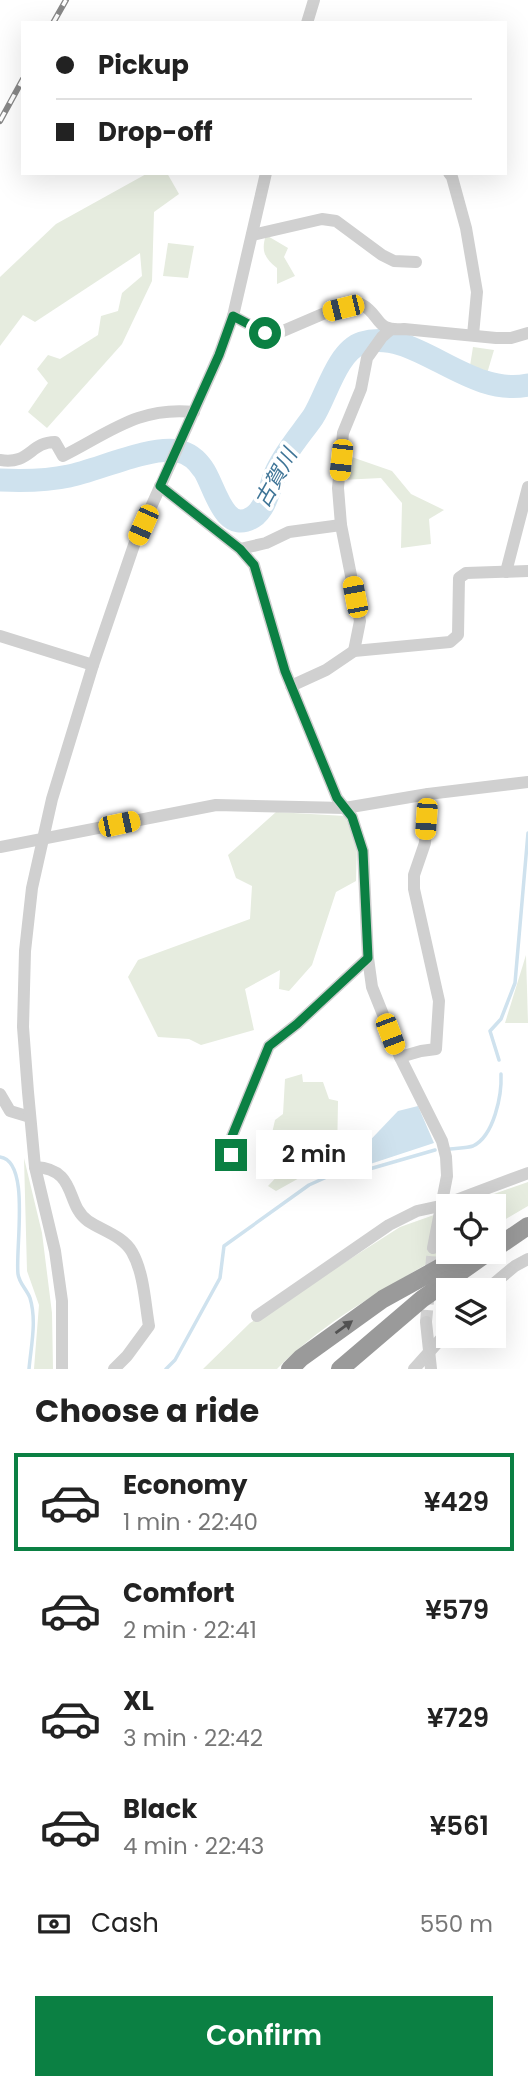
<!DOCTYPE html>
<meta charset="utf-8">
<style>
body{margin:0;font-family:Poppins,"Noto Sans JP",sans-serif;background:#f2f2f2;color:#222;height:100vh;display:flex;flex-direction:column;font-size:26px;white-space:nowrap}
*{box-sizing:border-box;margin:0}
p{font-size:23px;color:#767676}
.icon{flex:none;width:38px;height:38px;fill:none;stroke:currentColor;stroke-width:2;stroke-linecap:round;stroke-linejoin:round}
.map{position:relative;height:1369px;overflow:hidden}
.panel{display:flex;flex-direction:column;background:#fff;flex:1}
.panel>*{flex:none}
.top-card{position:absolute;left:21px;top:21px;width:486px;height:154px;border-radius:0px;box-shadow:0 7px 28px #0002;display:grid;align-content:center;height:154px;padding:0 35px;background:#fff}
.controls{position:absolute;left:436px;top:1194px;display:grid;gap:14px}
.controls a{display:grid;place-items:center;width:70px;height:70px;border-radius:0px;background:#fff;box-shadow:0 7px 28px #0002;font-size:35px}
.end{position:absolute;width:32px;height:32px;margin:-16px;border:9px solid #0b8043;background:#fff;box-shadow:0 0 0 4px #fff}
.from{border-radius:50%}
.bubble{position:absolute;height:49px;border-radius:0px;background:#fff;box-shadow:0 7px 28px #0002;font-size:23px;font-weight:600;line-height:49px;text-align:center}
.car{position:absolute;width:21px;height:42px;margin:-21px -10px;border-radius:9px;box-shadow:0 0 5px 2px #0007;background:linear-gradient(#f5c518 24%,#345 0 40%,#f5c518 0 76%,#345 0 86%,#f5c518 0)}
.top-card b{display:flex;align-items:center;gap:24px;height:66px;font-size:26px}
.top-card b+b{border-top:2px solid #e0e0e0}
.top-card i{width:18px;height:18px;background:#222}
ul{padding:0;list-style:none}
li{display:flex;align-items:center;gap:21px;height:98px;margin:0 14px 10px;padding:0 21px;border:4px solid transparent;border-radius:0px}
li div{flex:1}
li b{display:block;font-size:26px}
li em{font-style:normal;font-weight:600}
li.on{border-color:#0b8043}
li>.icon{width:63px;height:63px;stroke-width:1.5}
h2{padding:0 35px;font-size:32px;line-height:84px}
.pay{display:flex;align-items:center;gap:18px;height:77px;padding:0 35px;font-size:26px}
.pay p{margin-inline-start:auto}
.action{display:flex;gap:14px;margin-top:auto;padding:14px 35px}
.action a{flex:1;height:80px;border-radius:0px;background:#0b8043;color:#fff;font-size:28px;font-weight:600;line-height:80px;text-align:center}
.map>svg:first-child{display:block}
.green{fill:#e6ecdf}
.water{fill:#cfe2ee}
.lines{fill:none;stroke-linecap:round;stroke-linejoin:round}
.stream{stroke:#cfe2ee;stroke-width:3.5}
.river{stroke:#cfe2ee;stroke-width:23}
.minor-tunnel{stroke:#d6d6d6;stroke-width:12;stroke-dasharray:12 6;stroke-linecap:butt}
.minor{stroke:#d0d0d0;stroke-width:12}
.highway{stroke:#9a9a9a;stroke-width:18}
.rail-casing{stroke:#888;stroke-width:6}
.rail{stroke:#fff;stroke-width:3.5;stroke-dasharray:10;stroke-linecap:butt}
.oneway{fill:#525252}
.route{stroke:#0b8043;stroke-width:9}
.labels{text-anchor:middle;stroke-width:7;stroke-linejoin:round;paint-order:stroke}
.water-label{font-size:21px;font-style:italic;fill:#3f7597;stroke:#fff}
</style>
<div class="map">
<svg width="528" height="1369" viewBox="0 0 528 1369">
<rect width="100%" height="100%" fill="#fff"/>
<!-- green -->
<g class="green">
<path d="M148,173H167L179,194L154,212L152,281L122,344L47,428L28,412L48,383L37,369L48,355L60,359L98,335L101,316L118,311L122,293L142,276L140,253L35,322L23,315L0,346V277L56,224Z"/>
<path d="M266,235L288,248L284,257L295,276L277,284V268C264,258 261,250 266,235Z"/>
<path d="M168,243L194,246L188,278L163,276Z"/>
<path d="M473,347L494,350L486,377L469,372Z"/>
<path d="M343,454L392,471L411,494L444,510L429,519L431,544L401,548L402,503L381,478L341,480Z"/>
<path d="M276,812L345,816L357,846L356,881L336,892L312,965L289,991L279,989L280,970L245,989L254,1030L201,1045L189,1039L158,1037L128,977L138,960L250,919L252,886L236,878L228,855Z"/>
<path d="M526,955L528,1023H505Z"/>
<path d="M302,1074L303,1082H323L329,1099L338,1101L337,1157L276,1191L268,1186L284,1169L268,1151L275,1120L283,1114L285,1079Z"/>
<path d="M24,1158L42,1233L52,1313L53,1369H34L39,1305L27,1271Z"/>
<path d="M528,1182V1206L494,1226V1206H460Z"/>
<path d="M448,1210L449,1251C390,1286 325,1320 277,1369H203L250,1323L400,1227Z"/>
</g>
<!-- water -->
<path class="water" d="M418,1106L434,1143L361,1167L358,1153L398,1111Z"/>
<g class="lines">
<!-- stream -->
<g class="stream">
<path d="M499,1060L490,1031L501,1019L515,983L528,833"/>
<path d="M450,1149C457,1148 467,1148 473,1146C494,1136 502,1095 501,1074"/>
<path d="M0,1157C31,1161 15,1249 18,1274C19,1283 27,1290 30,1298C37,1321 31,1346 29,1369"/>
<path d="M166,1369L175,1360L220,1278L224,1246L309,1185L340,1171L359,1172L435,1150"/>
</g>
<!-- river -->
<path class="river" d="M0,480C23,481 46,481 69,476C98,470 149,446 178,451C188,453 197,460 203,469C214,483 223,536 253,517C267,508 270,484 277,470C286,451 301,434 313,417C326,397 337,351 362,343C414,326 467,398 528,385"/>
<!-- minor-tunnel -->
<path class="minor-tunnel" d="M426,1322L433,1248"/>
<!-- minor -->
<g class="minor">
<path d="M307,23L314,0"/>
<path d="M449,173L452,177L466,228L477,292L473,335"/>
<path d="M252,235L322,219L336,221L382,255L394,261L416,262"/>
<path d="M233,316L265,333L276,334L325,313L361,304C382,315 374,332 404,329L496,338H511L528,333"/>
<path d="M0,460C30,465 30,442 55,442L63,456C109,433 139,406 194,412"/>
<path d="M160,486L240,549L254,565L285,671L337,798L352,817L363,851L368,958L372,987L400,1057L442,1141L446,1157L447,1176L433,1248"/>
<path d="M240,549L266,543L289,532L341,525"/>
<path d="M506,572L528,487"/>
<path d="M0,636L93,665"/>
<path d="M354,651L360,621L341,525L338,488L343,433L361,389L367,358L382,337L390,330"/>
<path d="M291,686L326,670L354,651L450,642L458,635L459,578L466,573L528,571"/>
<path d="M0,847L216,805L345,808L428,794L528,782"/>
<path d="M400,1057L421,1051L436,1049L439,1001L414,889V875L425,843L428,794"/>
<path d="M0,1094L10,1111L30,1117"/>
<path d="M231,1155L228,1146L269,1046L297,1024L368,958"/>
<path d="M35,1167C78,1169 65,1205 88,1221C103,1231 123,1236 132,1252C144,1273 145,1303 149,1326L127,1356L114,1369"/>
<path d="M486,1290L515,1266L528,1259"/>
<path d="M257,1316L389,1225L417,1211L440,1206L528,1173"/>
<path d="M426,1322L431,1369"/>
<path d="M62,1369V1301L55,1251L35,1167L28,1092L23,1027L25,951L32,888L52,799L93,665L134,545L219,355L233,316L266,173"/>
<path d="M414,1369L448,1331"/>
</g>
<!-- highway -->
<g class="highway">
<path d="M494,1249L528,1226"/>
<path d="M290,1369L301,1358L383,1299L470,1251"/>
<path d="M340,1369L422,1299L490,1251"/>
</g>
<!-- rail casing -->
<g class="rail-casing">
<g id="rail">
<path d="M53,23L66,0"/>
<path d="M0,121L23,79"/>
</g>
</g>
<!-- rail -->
<use href="#rail" class="rail"/>
</g>
<!-- one-way arrows -->
<defs><path id="oneway-solid" d="M-6-.8H1V-3.2L6.5 0L1 3.2V.8H-6Z" transform="scale(1.75)"/></defs>
<use class="oneway" href="#oneway-solid" transform="translate(344 1327) rotate(-36)"/>
<g class="lines">
<!-- route -->
<path class="route" d="M231,1155L228,1146L269,1046L297,1024L368,958L363,851L352,817L337,798L285,671L254,565L240,549L160,486L219,355L233,316L265,333"/>
</g>
<g class="labels">
<!-- water labels -->
<g class="water-label">
<text transform="translate(276 478) rotate(-61)" y="7">古賀川</text>
</g>
</g>
</svg>
<div class="controls">
<a><svg class="icon" aria-label="locate" viewBox="0 0 24 24"><circle cx="12" cy="12" r="6"/><path d="M12 2v4M12 18v4M2 12h4M18 12h4"/></svg></a>
<a><svg class="icon" aria-label="layers" viewBox="0 0 24 24"><path d="M12 4l9 5-9 5-9-5zM3 14l9 5 9-5"/></svg></a>
</div>
<i class="end from" style="left:265px;top:333px"></i>
<i class="end" style="left:231px;top:1155px"></i>
<div class="bubble" style="left:256px;top:1130px;width:116px">2 min</div>
<i class="car" style="left:343px;top:308px;rotate:256deg"></i>
<i class="car" style="left:341px;top:460px;rotate:186deg"></i>
<i class="car" style="left:143px;top:525px;rotate:204deg"></i>
<i class="car" style="left:355px;top:597px;rotate:349deg"></i>
<i class="car" style="left:426px;top:819px;rotate:184deg"></i>
<i class="car" style="left:119px;top:824px;rotate:78deg"></i>
<i class="car" style="left:390px;top:1034px;rotate:159deg"></i>
<div class="top-card">
<b><i class="from"></i>Pickup</b>
<b><i></i>Drop-off</b>
</div>
</div>
<section class="panel">
<h2>Choose a ride</h2>
<ul>
<li class="on"><svg class="icon" aria-label="car" viewBox="0 0 24 24"><path d="M5 17H2v-5l4-1 3-4h7l3 4 3 1v5h-3M9 17h6M6 11h13"/><circle cx="7" cy="17" r="2"/><circle cx="17" cy="17" r="2"/></svg><div><b>Economy</b><p>1 min · 22:40</p></div><em>¥429</em></li>
<li><svg class="icon" aria-label="car" viewBox="0 0 24 24"><path d="M5 17H2v-5l4-1 3-4h7l3 4 3 1v5h-3M9 17h6M6 11h13"/><circle cx="7" cy="17" r="2"/><circle cx="17" cy="17" r="2"/></svg><div><b>Comfort</b><p>2 min · 22:41</p></div><em>¥579</em></li>
<li><svg class="icon" aria-label="car" viewBox="0 0 24 24"><path d="M5 17H2v-5l4-1 3-4h7l3 4 3 1v5h-3M9 17h6M6 11h13"/><circle cx="7" cy="17" r="2"/><circle cx="17" cy="17" r="2"/></svg><div><b>XL</b><p>3 min · 22:42</p></div><em>¥729</em></li>
<li><svg class="icon" aria-label="car" viewBox="0 0 24 24"><path d="M5 17H2v-5l4-1 3-4h7l3 4 3 1v5h-3M9 17h6M6 11h13"/><circle cx="7" cy="17" r="2"/><circle cx="17" cy="17" r="2"/></svg><div><b>Black</b><p>4 min · 22:43</p></div><em>¥561</em></li>
</ul>
<div class="pay"><svg class="icon" aria-label="cash" viewBox="0 0 24 24"><path d="M3 7h18v10H3z"/><circle cx="12" cy="12" r="2"/></svg>Cash<p>550 m</p></div>
<div class="action"><a>Confirm</a></div>
</section>
